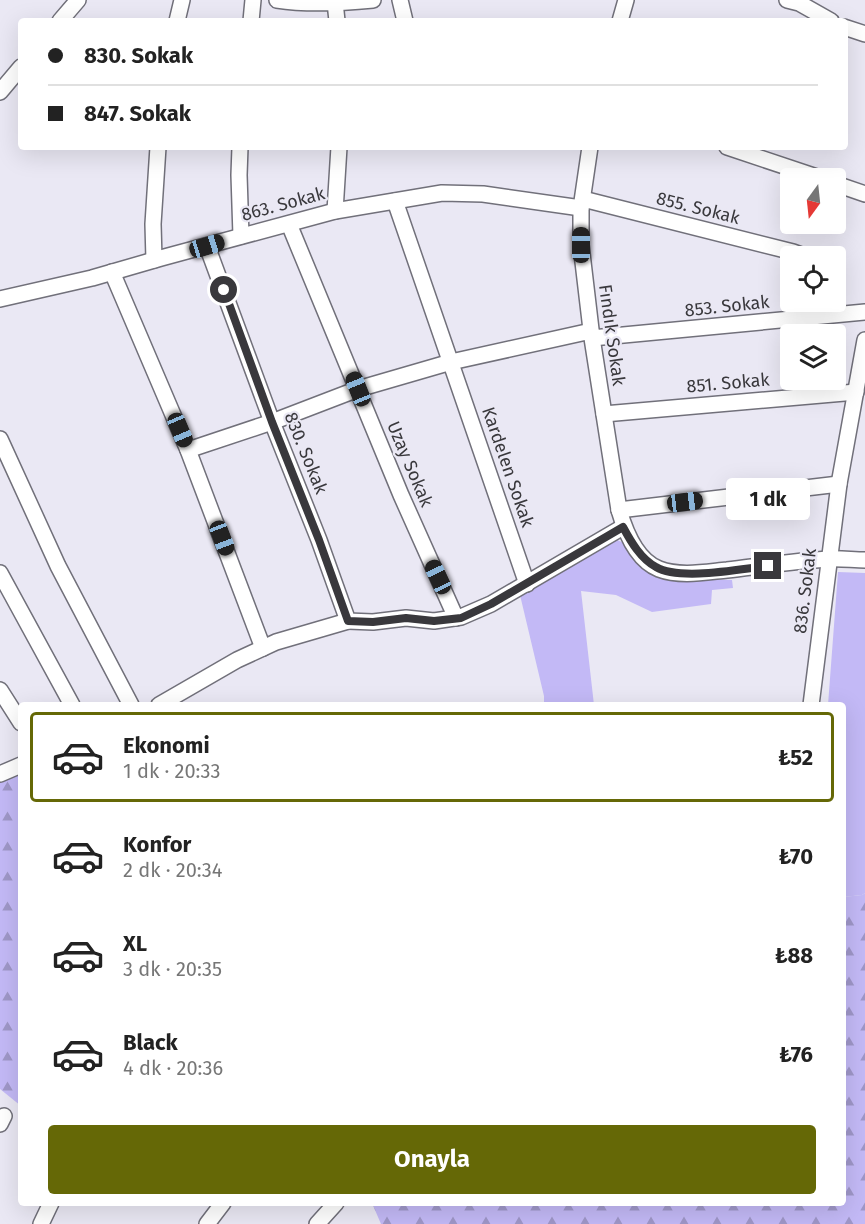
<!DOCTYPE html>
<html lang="tr">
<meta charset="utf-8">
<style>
body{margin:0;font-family:"Fira Sans",sans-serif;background:#f2f2f2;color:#222;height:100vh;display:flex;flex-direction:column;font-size:22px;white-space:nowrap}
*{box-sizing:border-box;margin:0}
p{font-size:20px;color:#767676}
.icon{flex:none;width:33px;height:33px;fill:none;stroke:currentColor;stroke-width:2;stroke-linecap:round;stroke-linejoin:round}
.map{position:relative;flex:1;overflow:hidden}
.panel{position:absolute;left:18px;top:702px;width:828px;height:504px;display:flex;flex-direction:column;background:#fff;border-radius:6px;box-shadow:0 6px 24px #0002}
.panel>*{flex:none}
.top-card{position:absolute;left:18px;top:18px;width:830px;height:132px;border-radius:6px;box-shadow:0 6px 24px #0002;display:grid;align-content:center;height:132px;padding:0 30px;background:#fff}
.needle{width:39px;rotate:195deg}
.buttons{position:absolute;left:780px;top:168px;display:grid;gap:12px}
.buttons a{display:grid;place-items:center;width:66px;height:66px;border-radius:6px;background:#fff;box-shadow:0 6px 24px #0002;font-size:30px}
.end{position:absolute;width:27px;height:27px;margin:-14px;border:8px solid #39383c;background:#fff;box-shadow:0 0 0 3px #fff}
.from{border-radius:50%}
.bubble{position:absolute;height:42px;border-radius:6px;background:#fff;box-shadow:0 6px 24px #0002;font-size:20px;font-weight:700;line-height:42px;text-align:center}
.car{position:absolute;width:18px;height:36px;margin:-18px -9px;border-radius:8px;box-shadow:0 0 4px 2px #0007;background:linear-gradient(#222 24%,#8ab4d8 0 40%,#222 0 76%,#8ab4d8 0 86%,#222 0)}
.top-card b{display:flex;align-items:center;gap:21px;height:57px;font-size:22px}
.top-card b+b{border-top:2px solid #e0e0e0}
.top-card i{width:15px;height:15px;background:#222}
ul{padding:10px 0 0;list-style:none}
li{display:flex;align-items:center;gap:18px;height:90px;margin:0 12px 9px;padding:0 18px;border:3px solid transparent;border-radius:6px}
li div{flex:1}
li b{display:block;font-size:22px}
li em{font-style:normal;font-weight:700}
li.current{border-color:#656806}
li>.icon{width:54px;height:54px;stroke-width:1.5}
.button{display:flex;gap:12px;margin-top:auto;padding:12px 30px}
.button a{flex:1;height:69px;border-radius:6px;background:#656806;color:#fff;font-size:24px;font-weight:700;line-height:69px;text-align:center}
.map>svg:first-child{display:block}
.green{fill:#c3b9f6}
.forest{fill:url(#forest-firs)}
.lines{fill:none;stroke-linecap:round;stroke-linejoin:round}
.street-casing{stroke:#71707a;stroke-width:18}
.street{stroke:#fff;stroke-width:15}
.route{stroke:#39383c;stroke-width:8}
.labels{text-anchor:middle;stroke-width:4.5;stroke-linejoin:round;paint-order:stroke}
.street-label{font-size:18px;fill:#39383c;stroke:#eae8f4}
</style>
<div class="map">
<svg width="865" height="1224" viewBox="0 0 865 1224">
<defs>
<pattern id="forest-firs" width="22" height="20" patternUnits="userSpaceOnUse" patternTransform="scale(1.5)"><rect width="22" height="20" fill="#c3b9f6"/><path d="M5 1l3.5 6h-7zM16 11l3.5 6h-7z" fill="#9f97c8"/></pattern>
</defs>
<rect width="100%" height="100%" fill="#eae8f4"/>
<!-- green -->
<g class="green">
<path d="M615,539L624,543L681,578L732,580L733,588L712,590L711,604L652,612L616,595L581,591L594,705H544V696L520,595Z"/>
<path d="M838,572L865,573V893L862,895L843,897V705H828Z"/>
</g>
<!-- forest -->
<g class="forest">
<path d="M21,774V1106L0,1089V782Z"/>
<path d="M865,893V1224H381L372,1203H843V897L862,895Z"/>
</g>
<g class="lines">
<!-- street casing -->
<g class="street-casing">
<g id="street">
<path d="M277,0C308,5 341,3 373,0"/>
<path d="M400,0L405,21"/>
<path d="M787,0L799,3L831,21"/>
<path d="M335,2L337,21"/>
<path d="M60,21L78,0"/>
<path d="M177,21L182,0"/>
<path d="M251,21L253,0"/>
<path d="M620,21L626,0"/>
<path d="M844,27L865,34"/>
<path d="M0,92L21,67"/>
<path d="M240,147L239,175L241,236"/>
<path d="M590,147L581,208V245L592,338L619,510C625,531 636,560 659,569C680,577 706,572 727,570C761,566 795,561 828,559C840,558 853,560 865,560"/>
<path d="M727,147L820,178"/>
<path d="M836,184L865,194"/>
<path d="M583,199L793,252L804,256"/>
<path d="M395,201L527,584"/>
<path d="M335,211L339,147"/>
<path d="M289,224L401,495L456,618"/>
<path d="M207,246L272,422L319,540L348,621L373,622L406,618L434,621L461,617L491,604L623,527"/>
<path d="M154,260L153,224L158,147"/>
<path d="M112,272L188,450L263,648"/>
<path d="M0,299L92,278L161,258L335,211L442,193L483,194L581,208"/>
<path d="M592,338L865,312"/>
<path d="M604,414L856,392"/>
<path d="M0,439L58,566L131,705"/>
<path d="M188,450L272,422L358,389L451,362L591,331"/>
<path d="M619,510L839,484"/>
<path d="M0,573L72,705"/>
<path d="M0,690L21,723"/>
<path d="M159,705L237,660L276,642L348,621"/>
<path d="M811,705L839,484L865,340"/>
<path d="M0,774L21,765"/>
<path d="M0,1124L4,1116"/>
<path d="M41,1224L51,1203"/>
<path d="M207,1224L223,1203"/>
<path d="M317,1224L336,1203"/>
</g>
</g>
<!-- street -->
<use href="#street" class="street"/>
</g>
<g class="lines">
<!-- route -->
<path class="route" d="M224,290L272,422L319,540L348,621L373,622L406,618L434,621L461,618L491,604L623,527C631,542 641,559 656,567C680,581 740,569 768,566"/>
</g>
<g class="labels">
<!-- street labels -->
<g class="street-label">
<text transform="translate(283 204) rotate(-15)" y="6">863. Sokak</text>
<text transform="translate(698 208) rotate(14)" y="6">855. Sokak</text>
<text transform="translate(727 306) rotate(-6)" y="6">853. Sokak</text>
<text transform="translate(612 335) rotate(82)" y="6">Fındık Sokak</text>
<text transform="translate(728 383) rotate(-5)" y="6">851. Sokak</text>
<text transform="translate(306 453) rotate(68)" y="6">830. Sokak</text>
<text transform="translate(410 464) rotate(67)" y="6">Uzay Sokak</text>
<text transform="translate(508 467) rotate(71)" y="6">Kardelen Sokak</text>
<text transform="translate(805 591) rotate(-83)" y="6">836. Sokak</text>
</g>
</g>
</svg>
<div class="buttons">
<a><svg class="needle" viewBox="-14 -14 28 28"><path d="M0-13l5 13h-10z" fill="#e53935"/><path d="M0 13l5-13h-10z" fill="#767676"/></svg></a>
<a><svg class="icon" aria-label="locate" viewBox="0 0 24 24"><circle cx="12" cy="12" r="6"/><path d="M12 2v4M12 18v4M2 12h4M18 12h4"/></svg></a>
<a><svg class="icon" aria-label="layers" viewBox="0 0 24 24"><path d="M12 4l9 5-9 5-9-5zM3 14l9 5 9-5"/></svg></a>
</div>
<i class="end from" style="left:224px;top:290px"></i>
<i class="end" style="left:768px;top:566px"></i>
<div class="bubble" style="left:726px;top:478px;width:84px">1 dk</div>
<i class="car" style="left:581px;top:245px;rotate:0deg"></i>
<i class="car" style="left:207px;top:246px;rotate:73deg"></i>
<i class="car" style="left:358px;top:389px;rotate:338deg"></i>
<i class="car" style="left:180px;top:430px;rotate:157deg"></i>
<i class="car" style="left:685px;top:502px;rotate:83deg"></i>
<i class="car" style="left:222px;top:538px;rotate:159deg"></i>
<i class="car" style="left:438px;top:577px;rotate:335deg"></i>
<div class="top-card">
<b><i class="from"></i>830. Sokak</b>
<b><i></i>847. Sokak</b>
</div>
<section class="panel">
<ul>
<li class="current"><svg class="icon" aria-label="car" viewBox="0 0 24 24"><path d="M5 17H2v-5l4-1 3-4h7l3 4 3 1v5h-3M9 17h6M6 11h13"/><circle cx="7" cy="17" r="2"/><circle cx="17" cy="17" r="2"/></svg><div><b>Ekonomi</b><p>1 dk · 20:33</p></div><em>₺52</em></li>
<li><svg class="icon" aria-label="car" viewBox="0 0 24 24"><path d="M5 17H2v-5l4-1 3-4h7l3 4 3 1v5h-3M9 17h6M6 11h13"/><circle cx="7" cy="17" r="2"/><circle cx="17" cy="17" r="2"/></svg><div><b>Konfor</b><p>2 dk · 20:34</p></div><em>₺70</em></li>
<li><svg class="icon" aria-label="car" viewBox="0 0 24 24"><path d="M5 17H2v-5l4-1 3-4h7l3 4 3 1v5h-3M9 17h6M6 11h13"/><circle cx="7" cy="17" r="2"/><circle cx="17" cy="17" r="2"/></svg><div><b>XL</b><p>3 dk · 20:35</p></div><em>₺88</em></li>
<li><svg class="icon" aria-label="car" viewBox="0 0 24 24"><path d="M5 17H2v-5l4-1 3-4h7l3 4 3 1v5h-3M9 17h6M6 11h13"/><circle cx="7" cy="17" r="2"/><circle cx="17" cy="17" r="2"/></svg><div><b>Black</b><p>4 dk · 20:36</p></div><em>₺76</em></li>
</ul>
<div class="button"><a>Onayla</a></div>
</section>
</div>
